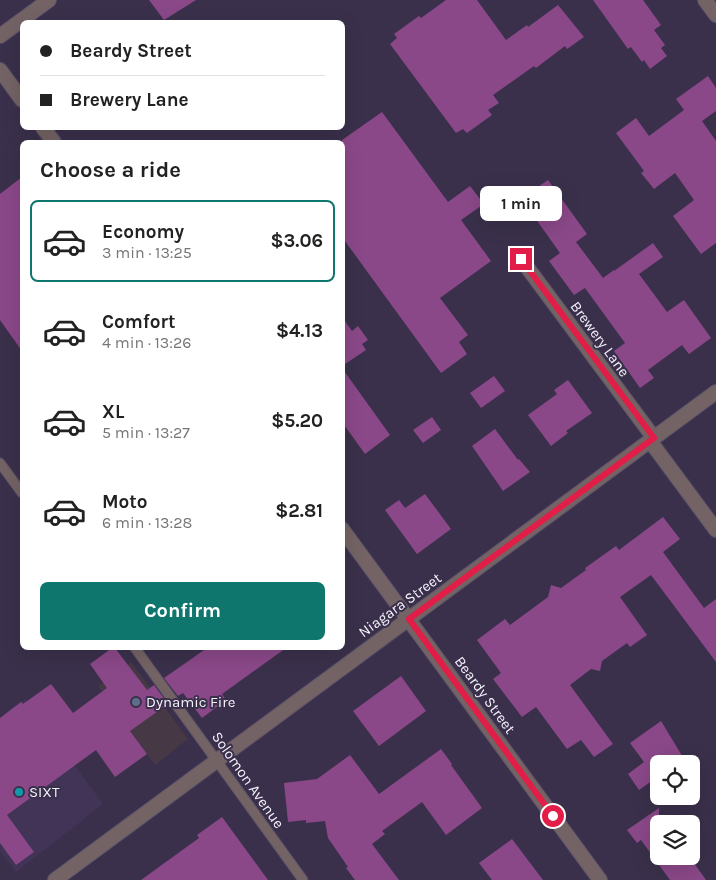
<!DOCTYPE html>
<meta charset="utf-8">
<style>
body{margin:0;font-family:Karla,sans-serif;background:#f2f2f2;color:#222;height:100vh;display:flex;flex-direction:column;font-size:19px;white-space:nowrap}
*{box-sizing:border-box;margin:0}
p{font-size:16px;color:#767676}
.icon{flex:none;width:28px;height:28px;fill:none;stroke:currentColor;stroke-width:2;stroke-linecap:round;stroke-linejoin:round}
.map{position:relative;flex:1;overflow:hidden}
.details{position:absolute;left:20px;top:140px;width:325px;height:510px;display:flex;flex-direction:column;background:#fff;border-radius:8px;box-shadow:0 5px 20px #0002}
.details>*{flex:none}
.hud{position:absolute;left:20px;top:20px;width:325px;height:110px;border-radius:8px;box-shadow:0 5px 20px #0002;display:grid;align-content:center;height:110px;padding:0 20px;background:#fff}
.tools{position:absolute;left:650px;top:755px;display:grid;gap:10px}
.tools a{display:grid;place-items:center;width:50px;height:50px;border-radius:8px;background:#fff;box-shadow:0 5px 20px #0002;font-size:25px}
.end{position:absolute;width:22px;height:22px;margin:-11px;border:6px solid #e11d48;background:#fff;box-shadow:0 0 0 2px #fff}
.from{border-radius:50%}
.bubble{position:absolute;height:35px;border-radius:8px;background:#fff;box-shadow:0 5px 20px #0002;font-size:16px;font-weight:700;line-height:35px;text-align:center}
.hud b{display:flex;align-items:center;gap:18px;height:48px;font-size:19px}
.hud b+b{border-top:1px solid #e0e0e0}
.hud i{width:12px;height:12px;background:#222}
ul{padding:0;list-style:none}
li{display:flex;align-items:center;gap:15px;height:82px;margin:0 10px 8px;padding:0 10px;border:2px solid transparent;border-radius:8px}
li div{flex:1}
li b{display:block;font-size:19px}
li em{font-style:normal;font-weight:700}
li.on{border-color:#0f766e}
li>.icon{width:45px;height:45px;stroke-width:1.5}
h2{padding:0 20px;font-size:22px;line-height:60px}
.cta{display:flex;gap:10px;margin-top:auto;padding:10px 20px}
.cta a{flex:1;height:58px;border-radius:8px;background:#0f766e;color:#fff;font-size:20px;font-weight:700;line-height:58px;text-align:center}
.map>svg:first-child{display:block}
.commercial{fill:#473846}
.built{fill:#413456}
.building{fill:#8a4888}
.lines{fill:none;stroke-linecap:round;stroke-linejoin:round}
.service-casing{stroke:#584f67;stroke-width:11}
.minor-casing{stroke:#584f67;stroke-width:16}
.tertiary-casing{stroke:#584f67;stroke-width:16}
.service{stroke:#746365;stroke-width:9}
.minor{stroke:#746365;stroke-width:14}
.tertiary{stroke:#746365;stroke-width:14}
.route{stroke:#e11d48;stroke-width:6}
.service-dot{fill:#5c6f8a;stroke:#3a304b;stroke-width:2}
.culture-dot{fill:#0f9aa8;stroke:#3a304b;stroke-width:2}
.labels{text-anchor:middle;stroke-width:4;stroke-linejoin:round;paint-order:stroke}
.street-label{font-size:15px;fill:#f5f2fc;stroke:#3a304b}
.poi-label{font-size:15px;fill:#f5f2fc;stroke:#3a304b;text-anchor:start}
</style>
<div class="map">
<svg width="716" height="880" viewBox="0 0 716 880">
<rect width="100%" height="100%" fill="#3a304b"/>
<!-- commercial -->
<path class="commercial" d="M131,662L188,739L155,765L98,686Z"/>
<!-- built -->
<path class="built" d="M26,699L103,804L16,872L0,851V718Z"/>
<!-- building -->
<g class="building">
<path d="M149,0H196L164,20Z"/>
<path d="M446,0H477L506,40L527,25L528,27L558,5L584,37L567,49L565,46L536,68L534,66L493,95L499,103L488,110L492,115L467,133L463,129L456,133L390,44L397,38L394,34L419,16L421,18Z"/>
<path d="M593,0H643L661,25L654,30L665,45L661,48L667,56L650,69L644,60L642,62L631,47L628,49Z"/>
<path d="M708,76L716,88V111L702,121L716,141V243L701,254L673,216L694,200L675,173L654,189L641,173L644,171L616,133L636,118L649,136L684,110L676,99Z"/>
<path d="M382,112L448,202L470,186L484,204L461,220L491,261L440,298L468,335L459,342L467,354L441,373L342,237V140Z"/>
<path d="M22,177V351L0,320V194Z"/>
<path d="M548,180L587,234L576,242L603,278L614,270V271L653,243L663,257L639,274L667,312L684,300L711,338L689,354L682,345L648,370L654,378L640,388L614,351L625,343L585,288L574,295L549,261L560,253L528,208L539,200L532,191Z"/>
<path d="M342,317L352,331L358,326L368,340L362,344L366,350L342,366Z"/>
<path d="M342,368L390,435L365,454L342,422Z"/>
<path d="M494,376L505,391L481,408L470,393Z"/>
<path d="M568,380L592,413L566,431L568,433L551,446L528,415L557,394L554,390Z"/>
<path d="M432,417L441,430L423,443L413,430Z"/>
<path d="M495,429L518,460L519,459L530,472L503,491L472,446Z"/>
<path d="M425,494L451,529L417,554L385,510L399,500L405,508Z"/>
<path d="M663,517L680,539L663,552L704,608L716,599V662L651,575L620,597L647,635L630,647L627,643L602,661L600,671L591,669L570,685L613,744L594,757L581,740L567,749L536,707L522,717L493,679L501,673L477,640L505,619L510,625L548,597L551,585L561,588L586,570L585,568L616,546L619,550Z"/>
<path d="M112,648H115L147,690L154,685L168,704L130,731L147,754L115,777L96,750L7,815L34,852L16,865L0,843V718L21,702L23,704L51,684L73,713L107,688L90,664Z"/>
<path d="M207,648H286L222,694L226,700L202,718L183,693L178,696L164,678Z"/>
<path d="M401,676L426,711L379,746L353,711Z"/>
<path d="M661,721L687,764H659V783L656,778L639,790L628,774L644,762L630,743Z"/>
<path d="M441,749L452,764L451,765L482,808L446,835L422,802L382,831L385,834L372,844L399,880H355L346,868L348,867L328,838L325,821L306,823V820L288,822L284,783L317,779L350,755L379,794Z"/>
<path d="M659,808V856H689L706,880H670L641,840L637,843L627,830Z"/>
<path d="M222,817L268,880H141L199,838L197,835Z"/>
<path d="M512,839L543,880H492L479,863Z"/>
</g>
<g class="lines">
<!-- service casing -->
<g class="service-casing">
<g id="service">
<path d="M0,463L22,493"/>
<path d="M135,648L303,880"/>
</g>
</g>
<!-- minor casing -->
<g class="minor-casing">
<g id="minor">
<path d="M705,0L716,15"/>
<path d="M0,36L49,0"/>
<path d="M0,70L22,100"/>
<path d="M43,128L54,142"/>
<path d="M521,259L654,438"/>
<path d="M650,441L716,530"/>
<path d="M342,529L600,880"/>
</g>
</g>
<!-- tertiary casing -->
<g class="tertiary-casing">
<path id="tertiary" d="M55,880L716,392"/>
</g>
<!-- service -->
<use href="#service" class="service"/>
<!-- minor -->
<use href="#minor" class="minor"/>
<!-- tertiary -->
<use href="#tertiary" class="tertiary"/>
</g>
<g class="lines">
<!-- route -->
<path class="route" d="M521,259L654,438L409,619L553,816"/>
</g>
<!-- markers -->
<circle class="service-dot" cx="136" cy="702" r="5"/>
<circle class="culture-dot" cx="19" cy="792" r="5"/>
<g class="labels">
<!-- street labels -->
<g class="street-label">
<text transform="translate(600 339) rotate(54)" y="5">Brewery Lane</text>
<text transform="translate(400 605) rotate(-36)" y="5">Niagara Street</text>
<text transform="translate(485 695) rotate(54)" y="5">Beardy Street</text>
<text transform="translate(248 780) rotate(55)" y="5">Solomon Avenue</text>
</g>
<!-- poi labels -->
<g class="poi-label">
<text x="146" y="707">Dynamic Fire</text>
<text x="29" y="797">SIXT</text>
</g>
</g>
</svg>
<div class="tools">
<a><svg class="icon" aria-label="locate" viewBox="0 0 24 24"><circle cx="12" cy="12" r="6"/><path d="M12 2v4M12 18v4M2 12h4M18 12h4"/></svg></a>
<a><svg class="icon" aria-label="layers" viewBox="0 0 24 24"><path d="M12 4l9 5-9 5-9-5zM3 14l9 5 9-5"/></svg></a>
</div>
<i class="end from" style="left:553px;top:816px"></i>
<i class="end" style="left:521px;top:259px"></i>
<div class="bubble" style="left:480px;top:186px;width:82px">1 min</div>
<div class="hud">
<b><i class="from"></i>Beardy Street</b>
<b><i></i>Brewery Lane</b>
</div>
<section class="details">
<h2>Choose a ride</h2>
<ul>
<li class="on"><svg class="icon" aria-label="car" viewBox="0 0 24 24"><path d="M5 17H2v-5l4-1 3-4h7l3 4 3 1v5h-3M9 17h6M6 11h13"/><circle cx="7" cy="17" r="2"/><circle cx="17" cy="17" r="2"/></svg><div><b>Economy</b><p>3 min · 13:25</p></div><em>$3.06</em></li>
<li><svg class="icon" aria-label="car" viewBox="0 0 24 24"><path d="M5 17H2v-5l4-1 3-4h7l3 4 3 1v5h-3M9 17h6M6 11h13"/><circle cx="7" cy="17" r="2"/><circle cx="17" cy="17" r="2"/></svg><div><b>Comfort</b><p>4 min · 13:26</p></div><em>$4.13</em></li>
<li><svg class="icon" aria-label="car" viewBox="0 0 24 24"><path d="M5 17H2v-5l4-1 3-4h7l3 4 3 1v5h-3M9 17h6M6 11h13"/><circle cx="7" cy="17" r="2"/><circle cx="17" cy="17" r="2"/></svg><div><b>XL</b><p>5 min · 13:27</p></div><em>$5.20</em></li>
<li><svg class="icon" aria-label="car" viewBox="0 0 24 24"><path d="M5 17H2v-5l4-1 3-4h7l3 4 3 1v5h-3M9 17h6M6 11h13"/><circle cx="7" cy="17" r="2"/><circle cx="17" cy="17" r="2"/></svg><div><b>Moto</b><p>6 min · 13:28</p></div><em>$2.81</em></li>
</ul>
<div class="cta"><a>Confirm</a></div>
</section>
</div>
